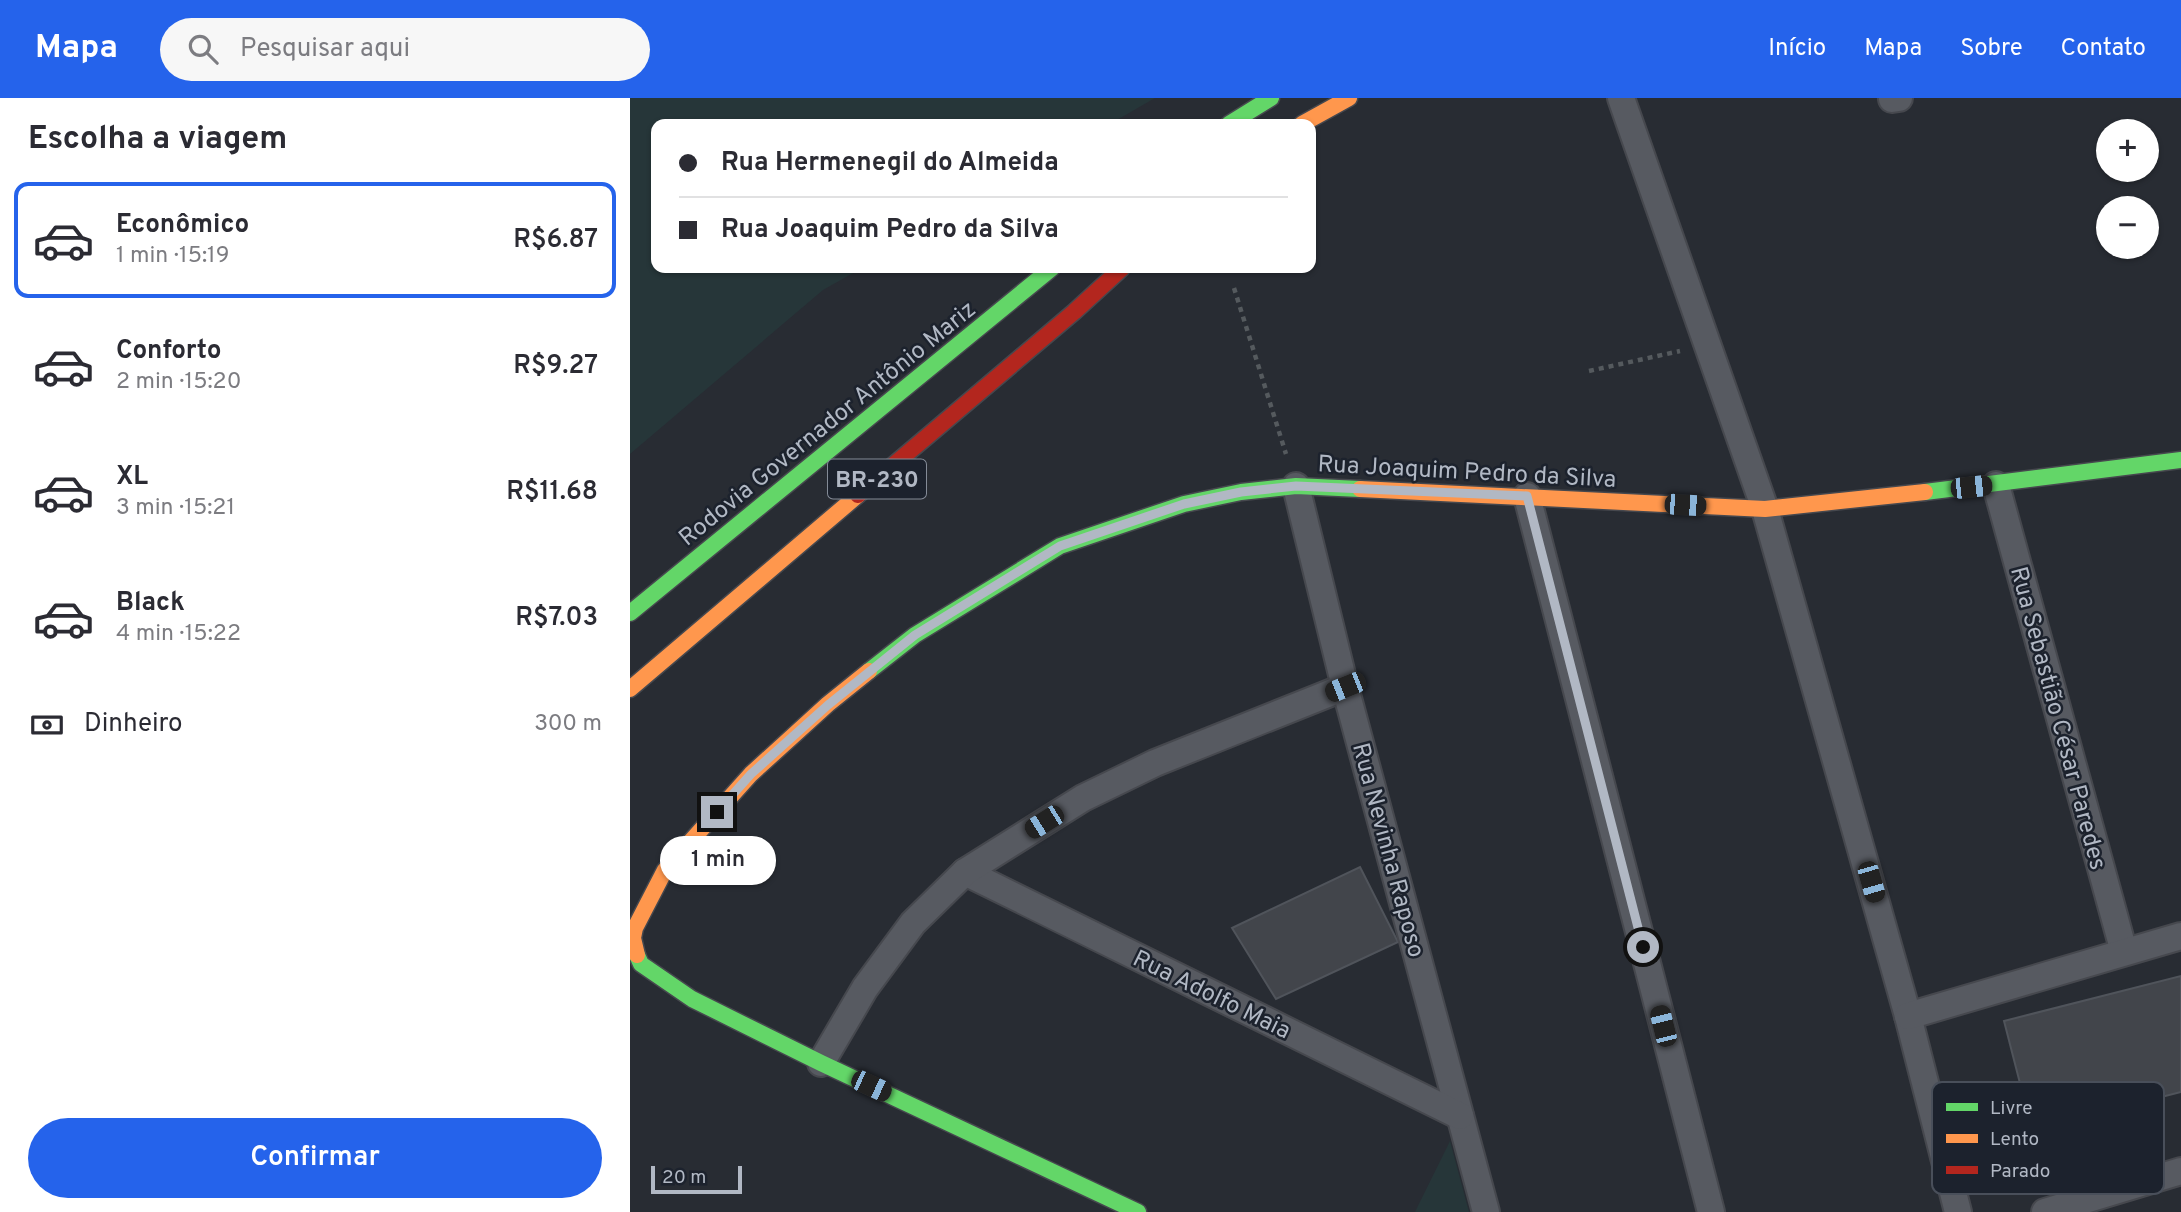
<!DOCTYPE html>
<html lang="pt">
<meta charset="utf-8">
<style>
body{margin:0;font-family:Overpass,sans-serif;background:#f7f7f7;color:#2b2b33;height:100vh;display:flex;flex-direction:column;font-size:26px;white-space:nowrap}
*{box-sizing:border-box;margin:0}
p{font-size:23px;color:#7c7c81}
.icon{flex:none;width:38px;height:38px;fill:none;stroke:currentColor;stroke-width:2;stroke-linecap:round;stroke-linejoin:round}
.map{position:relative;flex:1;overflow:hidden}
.panel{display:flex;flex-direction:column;background:#fff;width:630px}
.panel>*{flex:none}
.hud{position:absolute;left:21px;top:21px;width:665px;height:154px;border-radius:14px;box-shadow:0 2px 5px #0004;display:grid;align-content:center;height:154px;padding:0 28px;background:#fff}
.controls{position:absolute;left:1466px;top:21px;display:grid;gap:14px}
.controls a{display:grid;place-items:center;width:63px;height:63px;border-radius:50%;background:#fff;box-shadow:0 2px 5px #0004;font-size:35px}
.scale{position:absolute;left:21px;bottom:18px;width:91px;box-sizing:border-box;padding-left:7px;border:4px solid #b1b8c4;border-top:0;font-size:19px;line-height:24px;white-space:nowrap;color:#b1b8c4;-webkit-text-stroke:5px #1c222d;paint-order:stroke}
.end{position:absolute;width:32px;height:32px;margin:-16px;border:9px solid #b1b8c4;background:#111;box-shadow:0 0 0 4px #111}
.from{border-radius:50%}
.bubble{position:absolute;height:49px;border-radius:24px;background:#fff;box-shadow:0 2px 5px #0004;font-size:23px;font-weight:600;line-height:49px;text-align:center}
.car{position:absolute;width:21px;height:42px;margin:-21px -10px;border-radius:9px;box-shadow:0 0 5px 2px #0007;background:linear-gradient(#222 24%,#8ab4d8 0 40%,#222 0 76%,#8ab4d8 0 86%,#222 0)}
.hud b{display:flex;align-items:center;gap:24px;height:66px;font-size:26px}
.hud b+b{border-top:2px solid #e1e1e2}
.hud i{width:18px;height:18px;background:#2b2b33}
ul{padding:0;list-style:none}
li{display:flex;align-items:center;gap:21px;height:116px;margin:0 14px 10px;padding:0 14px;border:4px solid transparent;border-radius:14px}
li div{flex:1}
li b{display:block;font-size:26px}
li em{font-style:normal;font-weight:600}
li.current{border-color:#2563eb}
li>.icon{width:63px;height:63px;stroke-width:1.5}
h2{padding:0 28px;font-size:32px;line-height:84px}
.pay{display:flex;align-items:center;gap:18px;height:77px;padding:0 28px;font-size:26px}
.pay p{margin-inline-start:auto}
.primary-button{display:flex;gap:14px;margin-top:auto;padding:14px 28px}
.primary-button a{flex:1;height:80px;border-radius:42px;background:#2563eb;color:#fff;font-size:28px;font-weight:600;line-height:80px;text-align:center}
header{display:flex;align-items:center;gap:42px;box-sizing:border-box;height:98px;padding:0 35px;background:#2563eb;color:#fff}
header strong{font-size:33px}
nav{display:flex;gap:38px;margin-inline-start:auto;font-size:24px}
.search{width:490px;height:63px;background:#f7f7f7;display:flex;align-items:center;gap:18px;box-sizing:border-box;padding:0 24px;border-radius:38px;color:#7c7c81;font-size:26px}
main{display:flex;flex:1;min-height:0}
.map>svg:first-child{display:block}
.green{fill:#263639}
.building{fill:#42454b;stroke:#50545b;stroke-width:2}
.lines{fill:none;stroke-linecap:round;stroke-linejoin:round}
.street-casing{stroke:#46484e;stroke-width:30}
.fast-casing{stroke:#46484e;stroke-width:19}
.slow-casing{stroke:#46484e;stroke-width:19}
.jam-casing{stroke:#46484e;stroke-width:19}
.path{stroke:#555a5e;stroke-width:4.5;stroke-dasharray:5 5;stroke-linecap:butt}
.street{stroke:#575a61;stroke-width:26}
.fast{stroke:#63d668;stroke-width:16}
.slow{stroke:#ff974d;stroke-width:16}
.jam{stroke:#b3261e;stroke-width:16}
.route{stroke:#b1b8c4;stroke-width:9}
.labels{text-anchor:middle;stroke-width:5;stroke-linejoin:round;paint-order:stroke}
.shield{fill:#1c222d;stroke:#848b97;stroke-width:2}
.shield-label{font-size:23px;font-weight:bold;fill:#b1b8c4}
.street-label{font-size:24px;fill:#b1b8c4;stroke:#1c222d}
.key{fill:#1c222d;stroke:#494f5a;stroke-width:2}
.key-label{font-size:19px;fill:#b1b8c4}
</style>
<header>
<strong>Mapa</strong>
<div class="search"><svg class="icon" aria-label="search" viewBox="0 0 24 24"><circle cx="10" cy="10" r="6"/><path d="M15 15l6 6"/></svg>Pesquisar aqui</div>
<nav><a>Início</a><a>Mapa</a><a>Sobre</a><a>Contato</a></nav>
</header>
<main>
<section class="panel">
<h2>Escolha a viagem</h2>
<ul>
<li class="current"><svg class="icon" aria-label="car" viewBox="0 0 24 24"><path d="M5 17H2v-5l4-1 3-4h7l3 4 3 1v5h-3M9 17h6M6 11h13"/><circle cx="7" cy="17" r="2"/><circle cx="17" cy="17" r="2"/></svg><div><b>Econômico</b><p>1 min · 15:19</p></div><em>R$6.87</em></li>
<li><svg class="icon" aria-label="car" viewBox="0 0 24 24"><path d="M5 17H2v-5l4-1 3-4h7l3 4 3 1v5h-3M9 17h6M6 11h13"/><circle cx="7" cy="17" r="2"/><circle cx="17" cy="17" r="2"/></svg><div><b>Conforto</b><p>2 min · 15:20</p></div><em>R$9.27</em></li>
<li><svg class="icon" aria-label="car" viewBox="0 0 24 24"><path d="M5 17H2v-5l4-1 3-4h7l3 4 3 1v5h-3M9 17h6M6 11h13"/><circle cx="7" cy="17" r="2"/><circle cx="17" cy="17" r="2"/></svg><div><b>XL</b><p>3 min · 15:21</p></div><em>R$11.68</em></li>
<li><svg class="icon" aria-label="car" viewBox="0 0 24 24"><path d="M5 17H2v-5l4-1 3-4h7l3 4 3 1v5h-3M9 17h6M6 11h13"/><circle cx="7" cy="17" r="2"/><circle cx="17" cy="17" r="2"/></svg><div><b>Black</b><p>4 min · 15:22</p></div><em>R$7.03</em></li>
</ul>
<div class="pay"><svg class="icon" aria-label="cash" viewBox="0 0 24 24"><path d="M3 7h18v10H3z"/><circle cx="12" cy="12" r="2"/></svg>Dinheiro<p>300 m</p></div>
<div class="primary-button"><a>Confirmar</a></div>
</section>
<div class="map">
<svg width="1551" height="1114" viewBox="0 0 1551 1114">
<rect width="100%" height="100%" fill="#282c33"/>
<!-- green -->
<g class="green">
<path d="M0,0H525L480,26H26V170H232L193,192L0,356Z"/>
<path d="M820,1043L839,1114H785Z"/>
</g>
<!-- building -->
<g class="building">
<path d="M730,769L768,844L646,901L602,830Z"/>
<path d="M1551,878V994L1402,1032L1374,923Z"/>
</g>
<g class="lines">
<!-- street casing -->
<g class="street-casing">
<g id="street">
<path d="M991,0L1135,411L1278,918L1328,1114"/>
<path d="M1262,1L1269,0"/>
<path d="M1366,387L1494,854"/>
<path d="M666,388L715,589L856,1114"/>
<path d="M897,398L1081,1114"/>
<path d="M335,774L830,1018"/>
<path d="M1278,918L1551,838"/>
<path d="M191,965L235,890L283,825L335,774L453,700L525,665L715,589"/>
<path d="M1415,1114L1551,1073"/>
</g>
</g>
<!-- fast casing -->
<g class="fast-casing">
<g id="fast">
<path d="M599,26L641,0"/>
<path d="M1295,394L1551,362"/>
<path d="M0,515L422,170"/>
<path d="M239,573L285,537L430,448L554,406L611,394L666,388L730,391"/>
<path d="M7,857L11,866L62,901L191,965L508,1114"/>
</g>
</g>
<!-- slow casing -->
<g class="slow-casing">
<g id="slow">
<path d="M672,26L719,0"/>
<path d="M730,391L1135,411L1295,394"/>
<path d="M0,591L228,397"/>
<path d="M7,857L3,840L5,830L35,772L121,676L198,606L239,573"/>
</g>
</g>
<!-- jam casing -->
<g class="jam-casing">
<path id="jam" d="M228,397L444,214L492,170"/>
</g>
<!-- path -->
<g class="path">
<path d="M604,190L656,356"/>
<path d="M959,273L1050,253"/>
</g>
<!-- street -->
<use href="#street" class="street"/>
<!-- fast -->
<use href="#fast" class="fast"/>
<!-- slow -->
<use href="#slow" class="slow"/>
<!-- jam -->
<use href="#jam" class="jam"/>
</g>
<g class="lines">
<!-- route -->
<path class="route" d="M87,714L121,676L198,607L285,537L430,448L554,406L611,394L666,388L897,398L1013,849"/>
</g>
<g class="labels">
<!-- shield labels -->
<rect class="shield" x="198" y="361.5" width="98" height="39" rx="5"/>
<g class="shield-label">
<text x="247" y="389">BR-230</text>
</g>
<!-- street labels -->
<g class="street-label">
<text transform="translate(197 325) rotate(-39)" y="8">Rodovia Governador Antônio Mariz</text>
<text transform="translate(837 373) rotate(3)" y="8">Rua Joaquim Pedro da Silva</text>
<text transform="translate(1429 620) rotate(75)" y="8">Rua Sebastião César Paredes</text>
<text transform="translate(759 752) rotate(75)" y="8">Rua Nevinha Raposo</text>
<text transform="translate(582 896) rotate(26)" y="8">Rua Adolfo Maia</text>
</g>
</g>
<!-- legend -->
<rect x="1302" y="984" width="232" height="112" rx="10" class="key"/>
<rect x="1316" y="1005" width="32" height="8" fill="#63d668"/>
<rect x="1316" y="1036" width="32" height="9" fill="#ff974d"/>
<rect x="1316" y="1068" width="32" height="8" fill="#b3261e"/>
<g class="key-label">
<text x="1360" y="1016">Livre</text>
<text x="1360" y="1047">Lento</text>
<text x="1360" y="1079">Parado</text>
</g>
</svg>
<div class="controls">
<a>+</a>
<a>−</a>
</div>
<div class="scale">20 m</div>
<i class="end from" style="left:1013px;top:849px"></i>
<i class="end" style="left:87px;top:714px"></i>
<div class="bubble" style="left:30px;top:738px;width:116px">1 min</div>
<i class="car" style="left:1341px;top:389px;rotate:84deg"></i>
<i class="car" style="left:1055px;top:407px;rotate:93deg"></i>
<i class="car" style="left:715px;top:589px;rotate:248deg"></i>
<i class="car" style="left:414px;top:724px;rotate:238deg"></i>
<i class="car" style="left:1241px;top:784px;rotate:164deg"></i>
<i class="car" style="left:1033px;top:928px;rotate:346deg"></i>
<i class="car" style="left:241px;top:988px;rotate:115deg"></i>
<div class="hud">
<b><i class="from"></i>Rua Hermenegil do Almeida</b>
<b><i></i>Rua Joaquim Pedro da Silva</b>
</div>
</div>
</main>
